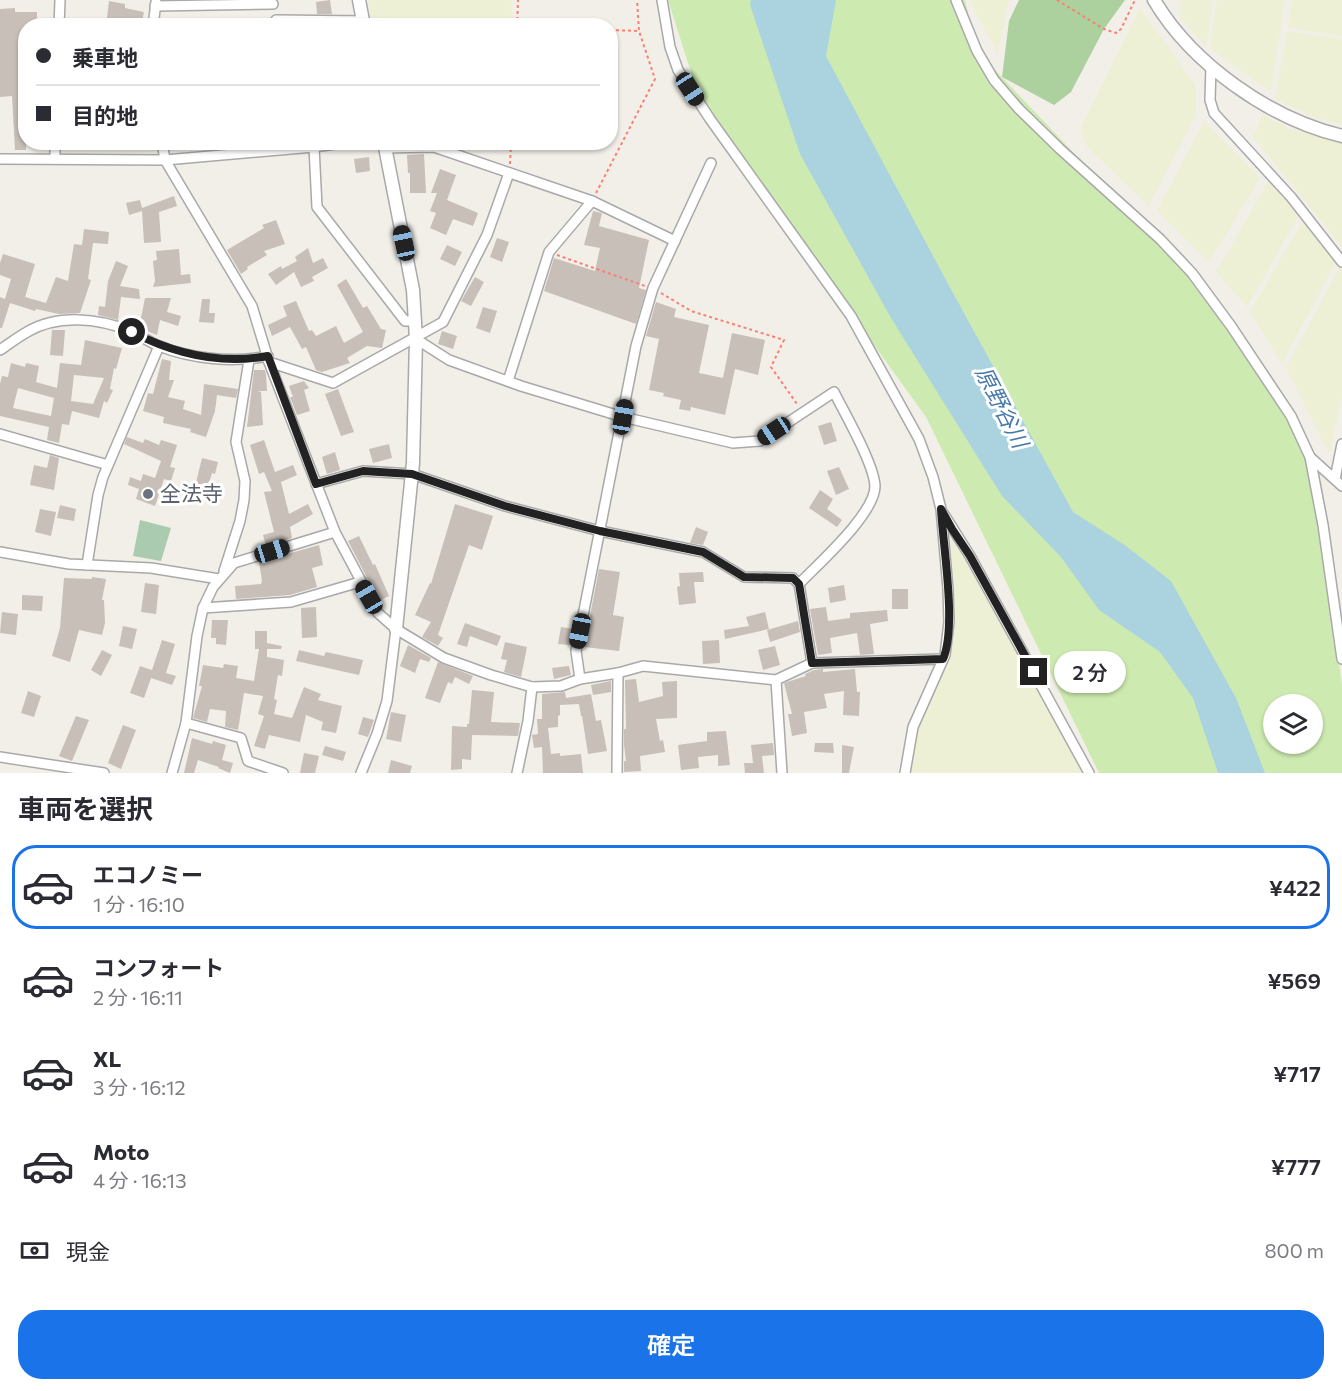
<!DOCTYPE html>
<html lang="ja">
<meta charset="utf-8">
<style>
body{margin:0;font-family:Commissioner,"Noto Sans JP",sans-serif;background:#f2f2f3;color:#2b2b33;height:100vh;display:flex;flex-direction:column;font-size:22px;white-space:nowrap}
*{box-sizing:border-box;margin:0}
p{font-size:20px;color:#7c7c81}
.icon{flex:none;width:33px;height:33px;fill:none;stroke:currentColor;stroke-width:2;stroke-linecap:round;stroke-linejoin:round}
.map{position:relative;height:773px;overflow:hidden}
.side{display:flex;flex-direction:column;background:#fff;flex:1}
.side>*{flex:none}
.guide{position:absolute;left:18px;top:18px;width:600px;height:132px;border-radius:24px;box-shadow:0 2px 4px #0004;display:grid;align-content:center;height:132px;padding:0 18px;background:#fff}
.buttons{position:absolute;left:1263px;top:694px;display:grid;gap:12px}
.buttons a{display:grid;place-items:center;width:60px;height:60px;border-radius:50%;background:#fff;box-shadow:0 2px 4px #0004;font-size:30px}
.end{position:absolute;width:27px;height:27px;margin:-14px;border:8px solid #222;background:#fff;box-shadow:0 0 0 3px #fff}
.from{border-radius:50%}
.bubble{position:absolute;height:42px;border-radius:21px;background:#fff;box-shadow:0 2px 4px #0004;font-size:20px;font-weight:600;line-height:42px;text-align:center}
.car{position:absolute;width:18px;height:36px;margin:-18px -9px;border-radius:8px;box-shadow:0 0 4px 2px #0007;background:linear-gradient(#222 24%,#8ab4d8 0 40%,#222 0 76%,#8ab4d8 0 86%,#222 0)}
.guide b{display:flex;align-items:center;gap:21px;height:57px;font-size:22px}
.guide b+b{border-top:2px solid #e1e1e2}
.guide i{width:15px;height:15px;background:#2b2b33}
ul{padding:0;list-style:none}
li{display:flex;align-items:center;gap:18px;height:84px;margin:0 12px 9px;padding:0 6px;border:3px solid transparent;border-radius:24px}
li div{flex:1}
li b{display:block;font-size:22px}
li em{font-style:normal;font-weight:600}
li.current{border-color:#1a73e8}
li>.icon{width:54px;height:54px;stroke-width:1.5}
h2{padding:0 18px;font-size:27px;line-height:72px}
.pay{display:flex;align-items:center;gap:15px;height:66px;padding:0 18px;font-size:22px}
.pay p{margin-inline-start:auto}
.action{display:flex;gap:12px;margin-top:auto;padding:12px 18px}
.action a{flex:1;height:69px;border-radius:24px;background:#1a73e8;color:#fff;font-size:24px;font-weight:600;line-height:69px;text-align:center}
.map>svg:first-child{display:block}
.farmland{fill:#eef0d5}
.grass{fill:#cdebb0;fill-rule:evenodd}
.forest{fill:#add19e}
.cemetery{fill:#aacbaf}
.water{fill:#aad3df}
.building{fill:#c7bfb8;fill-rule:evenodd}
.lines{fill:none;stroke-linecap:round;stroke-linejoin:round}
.minor-casing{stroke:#a9a9a9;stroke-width:12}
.tertiary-casing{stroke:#a9a9a9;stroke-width:15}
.path{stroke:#fa8072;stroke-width:2;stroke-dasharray:3 3;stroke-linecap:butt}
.minor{stroke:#fff;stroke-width:9}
.tertiary{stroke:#fff;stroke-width:12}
.route{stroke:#222;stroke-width:8}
.worship-dot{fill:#6b7280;stroke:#fff;stroke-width:2}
.labels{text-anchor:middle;stroke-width:6;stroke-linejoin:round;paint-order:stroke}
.worship-label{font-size:21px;fill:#5b616d;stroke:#fff;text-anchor:start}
.water-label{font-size:22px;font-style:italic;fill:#4a7aab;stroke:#fff}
</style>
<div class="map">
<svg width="1342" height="773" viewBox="0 0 1342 773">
<rect width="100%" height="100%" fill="#f2efe9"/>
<!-- farmland -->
<g class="farmland">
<path d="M368,0H512L511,19L508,22L371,17Z"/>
<path d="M971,0H1009L998,54L977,15Z"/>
<path d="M1181,0H1213L1206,47L1179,16Z"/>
<path d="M1217,0H1285L1271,91L1210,49Z"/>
<path d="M1292,0H1342V36L1288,28Z"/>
<path d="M1140,8L1196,86V115L1149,206L1087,147L1080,129Z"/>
<path d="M1287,31L1342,39V125L1313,117L1275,99Z"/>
<path d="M1263,115L1288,128L1342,142V247L1253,137Z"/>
<path d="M1204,121L1260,178L1209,262L1157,211Z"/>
<path d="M1272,175L1302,210L1247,307L1216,272Z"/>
<path d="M1306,215L1338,257L1282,364L1250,312Z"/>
<path d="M1342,262V397L1329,454L1286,368Z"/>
<path d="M952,529L1085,773H906L913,727L946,643Z"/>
</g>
<!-- grass -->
<path class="grass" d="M668,0H965L977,51L1126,208L1186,267L1239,337L1312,465L1342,685V773H1099L926,417L702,107ZM1274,705H1312V744H1274Z"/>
<!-- forest -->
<path class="forest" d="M1019,0H1125L1104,29L1071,92L1054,105L1002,77L1009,21Z"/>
<!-- cemetery -->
<path class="cemetery" d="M140,520L171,528L161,561L133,556Z"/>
<!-- water -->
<path class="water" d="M751,0H836L826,56L947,282L1073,512L1126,546L1171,581L1236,698L1265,773H1218L1193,698L1160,652L1099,610L1061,557L1002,496L891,318L800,154L750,5Z"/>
<!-- building -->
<g class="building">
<path d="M330,0L332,14H317L316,2Z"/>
<path d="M109,1L125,4V8L144,12L141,26L122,24V26H106Z"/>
<path d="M15,8V12H37V26H26V150H15L12,96L0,97V9Z"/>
<path d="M424,154L426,193H410V173H408L407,155Z"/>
<path d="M369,157L370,171L356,173L354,159Z"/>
<path d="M440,169L456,175L447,200L478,213L473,226L453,219L446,235L430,228L436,213L430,211L437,193H431Z"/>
<path d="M174,196L177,206L159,212L161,242L144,243L142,211L129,215L126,203L140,200L142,208Z"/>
<path d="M593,211L602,213L599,226L649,240L639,288L646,290L636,324L544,291L554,258L595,271L600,248L584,245Z"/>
<path d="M276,220L285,244L264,251L267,255L247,267L248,269L241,274L227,250L264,228L262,225Z"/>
<path d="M84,229L109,232L108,244L93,243L88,279L91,280L80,313L59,314L36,309L35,311L10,303L2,328H0V297L5,299L11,279L0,275V263L3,254L35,264L25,297L46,303L56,277L68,281L74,244L82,245Z"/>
<path d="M497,238L509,242L502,262L490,257Z"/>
<path d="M447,245L462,252L455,266L440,259Z"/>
<path d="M308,248L313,263L323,258L328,268L312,277L314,281L301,287L294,272L276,285L268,274L281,266L282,269L297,261L295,257Z"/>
<path d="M179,249L181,275L190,274L191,283L153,287L155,281L153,261L157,260L156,251Z"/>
<path d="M116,261L128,266L120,286L139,289L140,299L121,297L118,320L98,315L99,306L105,307L108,281Z"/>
<path d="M475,277L484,282L471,306L461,301Z"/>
<path d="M346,279L363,308L367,306L381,329L386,330L382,348L367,346L347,358L350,363L322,372L316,370L306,347L302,349L290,327L272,336L268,325L287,316L283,306L296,301L309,331L312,330L316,336L336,326L344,343L363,332L337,285Z"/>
<path d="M145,298H171L167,312L181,316L178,326L160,320L157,335L139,328Z"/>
<path d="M202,299H210L209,313H215L214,323L199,322Z"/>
<path d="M656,302L676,309L674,317L709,325L699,373L723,378L732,333L765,340L758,375L735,369L725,415L691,407L690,411L679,409L681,400L663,396L664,393L649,390L659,339L646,336Z"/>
<path d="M483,307L497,311L490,333L476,328Z"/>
<path d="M52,330H65L63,356L50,355Z"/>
<path d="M442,331L457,336L453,349L438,344Z"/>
<path d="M85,340L122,348L116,369L114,368L110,389L113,390L107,403L104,401L99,418L72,411L69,425L62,424L59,443L47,440L49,427L0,416V384L2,376L8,377L11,363L25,367L26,363L39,366L36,382L57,388L60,363L81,365ZM74,375L104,378L93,404L71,401ZM18,388L54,398L51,416L13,408Z"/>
<path d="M162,359L171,361L169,380H174L168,397L185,401L183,409L201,415L204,384L238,389L236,398L217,395L215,411L206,437L190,432L191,429L163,423L164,417L143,411L148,393L153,394Z"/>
<path d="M254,370H265L266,374L267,391H258L261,392L263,425L247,427Z"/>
<path d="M304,381L309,388L304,390L310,411L297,415L290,397H293L289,386Z"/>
<path d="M338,389L354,432L341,436L325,394Z"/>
<path d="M831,422L837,441L824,445L818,426Z"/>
<path d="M127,437L143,443L145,439L159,445L161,440L177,445L170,467L175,468L171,481L164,479L155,506L136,499L139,489L128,485L130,477L141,481L143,474L155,478L161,461L124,444Z"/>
<path d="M264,440L275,472L293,465L297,475L281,482L289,514L308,504L313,514L290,527L292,538L266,546L263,535L274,532L264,492L272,491L264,472L259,474L250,445Z"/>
<path d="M389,444L392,458L373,463L369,449Z"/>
<path d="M335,452L340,470L327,474L322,457Z"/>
<path d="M50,455L59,458L54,490L30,485L34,465L47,468Z"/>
<path d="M202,458L218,462L215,474L212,473L205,498L193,495Z"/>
<path d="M839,467L849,489L836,495L827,471Z"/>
<path d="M820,490L833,499L827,509L842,520L837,527L809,508Z"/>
<path d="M455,504L493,516L482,550L469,545L438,635L443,638L438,646L422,637L431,622L415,615L430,583L431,584Z"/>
<path d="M60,505L76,509L74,521L57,518Z"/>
<path d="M40,509L56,512L51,536L35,532Z"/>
<path d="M696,527L708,532L703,545L690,543Z"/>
<path d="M359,536L373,565L375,564L389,596L379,601L348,541Z"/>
<path d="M319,545L323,565L312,568L317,587L290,595L236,599L235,586L261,584L262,581L259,562Z"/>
<path d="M599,569L620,572L613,615L624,617L619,651L584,647Z"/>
<path d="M703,572L704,582H694L696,603L679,605L677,587L680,586L679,573Z"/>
<path d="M92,577L106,579L102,600H104L105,623L102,635L79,630L70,662L52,656L60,628L64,578L92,579Z"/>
<path d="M145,583L159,585L156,614L141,612Z"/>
<path d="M844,585L846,600L830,603L828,588Z"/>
<rect x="892" y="589" width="16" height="20"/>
<path d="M22,595L43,596L42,611L22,610Z"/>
<path d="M316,607L317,637L302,638L301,608Z"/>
<path d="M826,607L828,621L850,618V613L887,610L888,621L870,624L874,654L860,655L857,633L830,638L832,653L818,655L810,609Z"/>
<path d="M2,612L18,614L16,635L0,633Z"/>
<path d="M765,612L769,629L725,639L724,630L749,626L746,617Z"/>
<path d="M212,620H228L226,645L216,644V638H211Z"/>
<path d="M798,621L800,632L770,642L767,630Z"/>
<path d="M465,623L501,636L497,646L470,636L467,647L457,644Z"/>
<path d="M123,626L137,629L132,649L119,646Z"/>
<path d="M561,627L573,629L570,645L558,644Z"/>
<path d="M255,631H267V643L282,646L281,649H267V657L284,660L282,676L278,675L274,699L277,700L274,714L292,718L304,687L321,694L318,700L342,706L336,733L321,730L323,722L306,715L300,742L269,735L265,749L254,746L264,716L258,714L263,696L244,693L238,730L225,727L226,711L210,709L207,722L193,718L202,686H199L203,665L223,668L224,664L238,666L236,678L254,681L259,649H255Z"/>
<path d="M162,640L175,644L166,673L176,676L172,685L151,678L144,698L130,693L140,666L152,670Z"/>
<path d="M719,640L720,663L703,664L702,641Z"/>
<path d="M505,642L527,647L521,677L504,672L507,660L501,659Z"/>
<path d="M408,645L431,658L429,662L420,659L415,673L400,666Z"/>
<path d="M775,646L780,665L763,670L758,650Z"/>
<path d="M102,650L112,655L101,676L91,670Z"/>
<path d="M299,650L324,656L326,652L363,660L359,675L296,661Z"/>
<path d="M438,662L473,676L469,684L455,677L452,684L448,682L440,703L425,698Z"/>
<path d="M569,666L571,675L554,679L552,668Z"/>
<path d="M823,669V672L855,669L857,692H860L859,716L843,715L844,691L824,694L827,708L804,712L807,733L792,736L788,714H792L784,683L806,676L805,674L814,670Z"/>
<path d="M636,679L639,702L663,696L662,682L677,681V718L656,719L660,741L663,740L665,752L640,756L641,771L624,772V761H626L624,745V729H626L625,680Z"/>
<path d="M611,681V692L593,695L591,685Z"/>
<path d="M472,690L494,692L491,722L520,723L518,736L472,735L471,760L462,759V769L451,770L452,726L467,727V724H469Z"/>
<path d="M28,691L41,696L34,717L21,713Z"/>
<path d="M565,692L566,698L591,694L596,721L601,720L607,751L588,754L582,716H581L579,704L560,705V715L558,716V727L548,728L551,754L560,753V756L581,754L583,773H543L542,747L534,748L532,735L538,734L537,719H542V694Z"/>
<path d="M391,712L406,715L401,742L386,739Z"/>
<path d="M76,716L89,720L72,761L59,756Z"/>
<path d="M363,717L374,720L368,737L358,734Z"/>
<path d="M123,725L136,730L121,769L108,763Z"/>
<path d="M726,731L730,765L718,766V755L698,757L699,768L681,770L678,745L707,741V732Z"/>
<path d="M192,738L212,744L213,741L226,745L222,760L233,763L230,773L218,768L219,767L198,760L194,773H184Z"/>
<path d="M773,743L774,755L762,756L764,773H745L744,763H753L751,745Z"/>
<path d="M815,743H833L834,753L814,752Z"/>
<path d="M842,745L854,747L849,773H842Z"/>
<path d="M325,746L346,752L343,761L322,755Z"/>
<path d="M304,753L319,756L315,773H300Z"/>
<path d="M391,760L412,766L410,773H388Z"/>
</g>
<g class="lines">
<!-- minor casing -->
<g class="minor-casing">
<g id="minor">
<path d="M662,0L670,47L678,70L710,119L851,316L919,439L933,477L941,509L948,589L949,622L945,655L913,727L905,773"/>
<path d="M956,0L977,51L994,80L1019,109L1060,149L1160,239L1192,273L1231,326L1291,416L1310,457L1323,525L1342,659"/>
<path d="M155,6L273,4"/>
<path d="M276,20L364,21"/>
<path d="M59,26L60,0"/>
<path d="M153,26L156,2"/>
<path d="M1211,66L1210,100L1214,113L1291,197L1342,262"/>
<path d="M162,142L165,160L252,306L269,362L335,532L378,613L396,629L444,658L491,675L532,687L561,686L580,679L618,673L643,666L776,680L812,663L943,659"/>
<path d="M314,147L317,207L405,321H415"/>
<path d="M385,148L434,147L592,201L675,241"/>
<path d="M0,159L165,160L314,147L349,142"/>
<path d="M55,159V142"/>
<path d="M416,339L449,360L521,386L623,417L733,443L760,441L834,392C845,414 874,464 875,486C875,514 818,564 799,584"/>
<path d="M0,350C9,344 18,337 27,332C58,314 98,318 130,331C140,335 149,342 159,346C192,359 233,363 268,356"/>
<path d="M269,362L333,383L443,322L487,235L509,173"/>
<path d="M508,381L549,252L592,201"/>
<path d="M0,434L108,465"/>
<path d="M1310,457L1342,486"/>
<path d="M1335,479L1342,444"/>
<path d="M316,484L363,471L412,474L505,506L600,531L703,552L744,577L793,578L799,584L812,663"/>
<path d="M943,513L970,556L1089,773"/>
<path d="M0,552L69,564L151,568L219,579"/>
<path d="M87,565L98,495L103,477L159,346"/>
<path d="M224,571L240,521L244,500L245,481L236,442L249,360"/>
<path d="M203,608L291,602L360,582"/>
<path d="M580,679L576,651L636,346L653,288L711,163"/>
<path d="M776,680L782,773"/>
<path d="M186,723L241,738L248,761L283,773"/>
<path d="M0,757L104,773"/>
<path d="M172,773L186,723L197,636L203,608L213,587L234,563L335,532"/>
<path d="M361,773L377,734L387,701L396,629"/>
<path d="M517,773L528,721L532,687"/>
<path d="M617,773L618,673"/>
</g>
</g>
<!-- tertiary casing -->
<g class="tertiary-casing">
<g id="tertiary">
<path d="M359,0L364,26"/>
<path d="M1154,0C1192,64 1270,119 1342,136"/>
<path d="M384,142L413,290L416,339L413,463L396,629"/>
</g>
</g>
<!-- path -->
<g class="path">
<path d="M1057,0L1104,29L1116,33L1121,29L1135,0"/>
<path d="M375,21L477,26"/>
<path d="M517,26L518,0"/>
<path d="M610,30L639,31"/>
<path d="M510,164L511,142"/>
<path d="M596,193L655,79L639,31L637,0"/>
<path d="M557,255L645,286"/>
<path d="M661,293L691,311L784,340L771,367L797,404"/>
</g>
<!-- minor -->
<use href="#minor" class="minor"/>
<!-- tertiary -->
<use href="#tertiary" class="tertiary"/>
</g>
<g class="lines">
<!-- route -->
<path class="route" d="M132,332C175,354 220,365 268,356L316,484L363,471L412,474L505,506L600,531L703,552L744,577L793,578L799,584L812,663L943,659C957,627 943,546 941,509L952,529L970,556L1034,672"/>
</g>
<!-- markers -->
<circle class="worship-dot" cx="148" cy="494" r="6"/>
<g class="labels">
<!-- worship labels -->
<g class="worship-label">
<text x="160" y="501">全法寺</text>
</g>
<!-- water labels -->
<g class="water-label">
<text transform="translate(1002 407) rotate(63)" y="8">原野谷川</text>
</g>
</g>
</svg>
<div class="buttons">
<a><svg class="icon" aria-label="layers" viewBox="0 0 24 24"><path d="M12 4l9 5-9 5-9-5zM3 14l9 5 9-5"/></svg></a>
</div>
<i class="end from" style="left:132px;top:332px"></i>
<i class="end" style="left:1034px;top:672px"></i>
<div class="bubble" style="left:1054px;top:651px;width:72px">2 分</div>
<i class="car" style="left:690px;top:89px;rotate:147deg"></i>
<i class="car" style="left:404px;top:243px;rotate:348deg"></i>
<i class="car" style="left:623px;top:417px;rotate:10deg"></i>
<i class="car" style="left:774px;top:431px;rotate:237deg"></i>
<i class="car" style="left:272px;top:551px;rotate:73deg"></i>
<i class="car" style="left:369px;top:597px;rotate:330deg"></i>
<i class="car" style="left:580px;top:631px;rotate:191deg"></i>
<div class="guide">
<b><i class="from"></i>乗車地</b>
<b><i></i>目的地</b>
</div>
</div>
<section class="side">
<h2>車両を選択</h2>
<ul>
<li class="current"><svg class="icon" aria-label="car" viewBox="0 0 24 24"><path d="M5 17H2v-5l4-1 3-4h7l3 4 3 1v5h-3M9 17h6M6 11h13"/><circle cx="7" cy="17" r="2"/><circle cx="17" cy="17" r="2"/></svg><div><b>エコノミー</b><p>1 分 · 16:10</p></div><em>¥422</em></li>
<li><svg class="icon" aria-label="car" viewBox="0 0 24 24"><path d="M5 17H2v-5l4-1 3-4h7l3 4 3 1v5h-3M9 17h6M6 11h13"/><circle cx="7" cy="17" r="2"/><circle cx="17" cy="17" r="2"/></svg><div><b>コンフォート</b><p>2 分 · 16:11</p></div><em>¥569</em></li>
<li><svg class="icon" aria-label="car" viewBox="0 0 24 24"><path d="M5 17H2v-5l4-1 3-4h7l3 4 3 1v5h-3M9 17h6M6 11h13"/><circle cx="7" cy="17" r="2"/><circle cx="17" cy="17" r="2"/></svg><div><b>XL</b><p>3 分 · 16:12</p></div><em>¥717</em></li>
<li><svg class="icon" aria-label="car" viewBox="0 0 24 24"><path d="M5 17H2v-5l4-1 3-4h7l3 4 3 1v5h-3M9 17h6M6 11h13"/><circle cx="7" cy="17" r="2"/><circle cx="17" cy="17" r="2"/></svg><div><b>Moto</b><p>4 分 · 16:13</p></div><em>¥777</em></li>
</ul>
<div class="pay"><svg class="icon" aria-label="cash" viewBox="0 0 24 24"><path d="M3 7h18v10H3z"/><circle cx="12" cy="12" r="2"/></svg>現金<p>800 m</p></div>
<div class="action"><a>確定</a></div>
</section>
